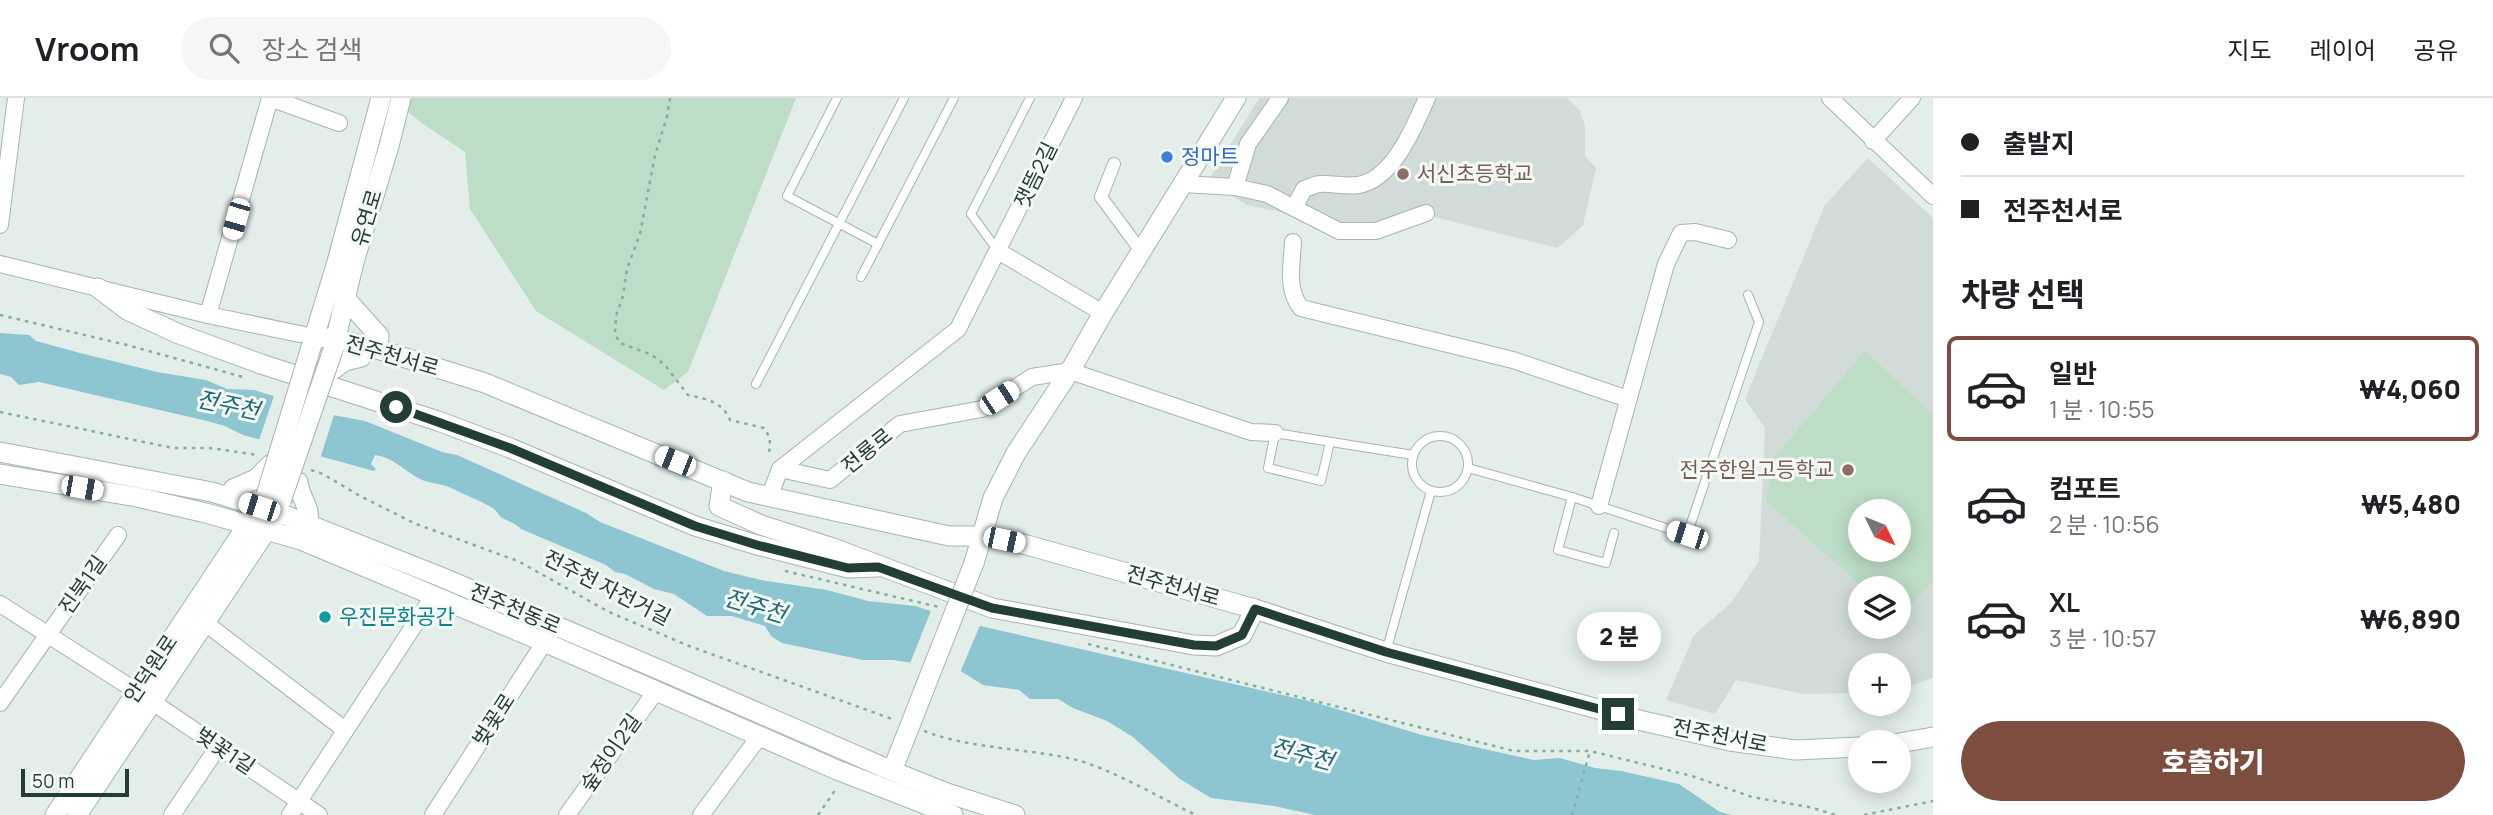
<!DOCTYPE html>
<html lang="ko">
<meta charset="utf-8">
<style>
body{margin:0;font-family:Manrope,"Noto Sans KR",sans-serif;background:#f6f6f6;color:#202124;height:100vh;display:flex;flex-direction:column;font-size:26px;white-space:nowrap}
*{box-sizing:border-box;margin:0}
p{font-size:23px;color:#757577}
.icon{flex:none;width:38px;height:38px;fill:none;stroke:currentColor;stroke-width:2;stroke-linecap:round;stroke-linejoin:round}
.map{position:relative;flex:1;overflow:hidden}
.details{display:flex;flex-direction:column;background:#fff;width:560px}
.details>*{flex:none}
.guide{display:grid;align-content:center;height:154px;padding:0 28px;background:#fff}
.needle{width:46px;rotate:133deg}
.controls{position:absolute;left:1848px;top:401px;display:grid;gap:14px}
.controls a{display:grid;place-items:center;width:63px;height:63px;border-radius:50%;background:#fff;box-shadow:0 4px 18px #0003;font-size:35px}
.scale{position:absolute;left:21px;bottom:18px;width:108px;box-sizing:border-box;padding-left:7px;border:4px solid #233e37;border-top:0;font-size:19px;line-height:24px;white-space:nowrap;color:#233e37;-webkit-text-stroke:5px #f4f9f6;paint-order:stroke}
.end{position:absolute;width:32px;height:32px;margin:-16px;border:9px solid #233e37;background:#fff;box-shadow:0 0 0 4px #fff}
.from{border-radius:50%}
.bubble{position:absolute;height:49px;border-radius:24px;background:#fff;box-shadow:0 4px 18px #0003;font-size:23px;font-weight:800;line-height:49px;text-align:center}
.car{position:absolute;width:21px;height:42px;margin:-21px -10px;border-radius:9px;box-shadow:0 0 5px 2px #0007;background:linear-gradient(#fff 24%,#345 0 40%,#fff 0 76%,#345 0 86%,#fff 0)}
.guide b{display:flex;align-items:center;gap:24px;height:66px;font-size:26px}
.guide b+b{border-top:2px solid #e0e0e0}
.guide i{width:18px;height:18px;background:#202124}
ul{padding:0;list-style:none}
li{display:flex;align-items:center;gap:21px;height:105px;margin:0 14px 10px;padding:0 14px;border:4px solid transparent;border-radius:10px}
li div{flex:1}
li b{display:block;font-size:26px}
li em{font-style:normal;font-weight:800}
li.on{border-color:#7d4e3f}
li>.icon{width:63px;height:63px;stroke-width:1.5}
h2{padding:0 28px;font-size:32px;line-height:84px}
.action{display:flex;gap:14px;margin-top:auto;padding:14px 28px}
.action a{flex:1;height:80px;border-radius:42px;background:#7d4e3f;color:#fff;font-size:28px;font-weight:800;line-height:80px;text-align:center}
header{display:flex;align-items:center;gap:42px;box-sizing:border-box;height:98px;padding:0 35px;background:#fff;border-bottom:2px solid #e0e0e0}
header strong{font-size:33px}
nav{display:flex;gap:38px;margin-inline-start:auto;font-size:24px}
.search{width:490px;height:63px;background:#f6f6f6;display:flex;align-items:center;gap:18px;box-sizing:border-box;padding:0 24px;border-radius:38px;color:#757577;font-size:26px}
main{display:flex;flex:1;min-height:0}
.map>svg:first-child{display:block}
.built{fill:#d1dcd8;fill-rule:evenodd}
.green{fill:#bdddc6;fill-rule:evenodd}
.water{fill:#8dc5d0}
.pier{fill:#e3ede9}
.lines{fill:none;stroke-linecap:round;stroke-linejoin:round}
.service-casing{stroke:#a6b5b0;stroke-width:10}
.pedestrian-casing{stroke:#a6b5b0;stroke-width:14}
.minor-casing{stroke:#a6b5b0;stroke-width:18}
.tertiary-casing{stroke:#a6b5b0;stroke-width:21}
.path{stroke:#84afa3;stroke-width:2.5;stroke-dasharray:3.5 5;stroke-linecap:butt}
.service{stroke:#fff;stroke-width:8}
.pedestrian{stroke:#fff;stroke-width:12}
.minor{stroke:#fff;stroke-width:16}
.tertiary{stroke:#fff;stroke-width:19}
.tertiary-bridge-casing{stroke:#a6b5b0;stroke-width:21;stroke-linecap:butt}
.tertiary-bridge{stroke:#fff;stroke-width:19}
.route{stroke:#233e37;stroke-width:9}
.shop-dot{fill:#3f7fe0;stroke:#f4f9f6;stroke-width:2.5}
.education-dot{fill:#8d6e63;stroke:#f4f9f6;stroke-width:2.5}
.culture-dot{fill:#0f9aa8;stroke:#f4f9f6;stroke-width:2.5}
.labels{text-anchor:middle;stroke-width:6;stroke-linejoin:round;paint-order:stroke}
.shop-label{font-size:21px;fill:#366cbe;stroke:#f4f9f6;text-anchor:start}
.education-label{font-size:21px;fill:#785e54;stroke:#f4f9f6;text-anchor:start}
.street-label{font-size:21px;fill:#233e37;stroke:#f4f9f6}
.culture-label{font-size:21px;fill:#0d838f;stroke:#f4f9f6;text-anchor:start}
.water-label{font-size:23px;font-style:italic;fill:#1e6878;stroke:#f4f9f6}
</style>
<header>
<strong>Vroom</strong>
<div class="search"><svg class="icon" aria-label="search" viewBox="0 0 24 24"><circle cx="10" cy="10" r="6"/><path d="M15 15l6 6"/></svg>장소 검색</div>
<nav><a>지도</a><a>레이어</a><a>공유</a></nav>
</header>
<main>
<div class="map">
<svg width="1933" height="717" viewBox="0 0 1933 717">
<rect width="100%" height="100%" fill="#e3ede9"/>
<!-- built -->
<g class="built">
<path d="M1259,0H1567L1580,13L1585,28V58L1596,70L1583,127L1558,150L1427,117L1387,136L1247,107L1208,83Z"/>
<path d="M1868,60L1933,120V580L1899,592V567H1860V595L1804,596L1736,582L1715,616L1666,602L1694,537L1731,505L1759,463L1765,330L1745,301L1825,107ZM1860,413H1899V452H1860ZM1860,490H1899V528H1860Z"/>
</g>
<!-- green -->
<g class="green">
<path d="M391,0H796L688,274L664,292L536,213L470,111L465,54L423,26Z"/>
<path d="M1865,253L1933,317V483L1899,521V490H1863L1766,402L1774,360ZM1860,413H1899V452H1860Z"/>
</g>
<!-- water -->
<path class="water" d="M0,235L29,237L36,243L80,255L157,274L206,282L227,291L254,292L333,317L365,323L442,354L457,357L586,415L600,424L724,473L761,482L827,492L868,503L915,508L976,527L1317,605L1422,637L1484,651L1534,662L1560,660L1595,670L1621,673L1679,686L1720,714L1732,717H1315L1274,708L1211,700L1180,681L1133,639L1107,623L1073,610L1058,601H1030L1019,592L983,587L959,572L893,562H863L782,545L771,538L765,528L732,518H707L674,496L654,491L625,476L615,474L606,467L521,431C514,424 510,424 502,420C498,417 496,411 491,409C479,402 465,397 453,391C443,385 428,386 418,380C404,372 392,359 375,357L371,366L376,371L374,373L243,337L225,328L207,323L39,284L19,287L11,279L0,276Z"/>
<!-- pier -->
<g class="pier">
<path d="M275,295L335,314L320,361L258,345Z"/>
<path d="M932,510L981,525L959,577L909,568Z"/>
</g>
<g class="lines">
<!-- service casing -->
<g class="service-casing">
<g id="service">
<path d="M837,0L787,98L878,146"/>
<path d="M998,153L971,116L1030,0"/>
<path d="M861,179L954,0"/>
<path d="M756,286L904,0"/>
<circle cx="1440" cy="366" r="28"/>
<path d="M1330,344L1321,383L1268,370L1275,335L1413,357"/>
<path d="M1468,370L1572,399L1687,437L1759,224L1748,197"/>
<path d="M1572,399L1558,452L1606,465L1614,435"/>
<path d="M1386,554L1431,393"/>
</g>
</g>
<!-- pedestrian casing -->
<g class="pedestrian-casing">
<path id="pedestrian" d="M1114,66L1101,99L1141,153"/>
</g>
<!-- minor casing -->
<g class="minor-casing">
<g id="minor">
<path d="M270,0L339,25"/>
<path d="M1830,0L1933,98"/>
<path d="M1873,43L1912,0"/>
<path d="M1183,86L1235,89L1267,96L1339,133H1376L1426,115"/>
<path d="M1235,89L1248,46L1280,0"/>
<path d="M1294,110L1304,91C1309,90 1315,86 1320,86C1332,85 1345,89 1358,87C1393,82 1414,29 1427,0"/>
<path d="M0,127L16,0"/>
<path d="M1293,144C1292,166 1286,192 1301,210L1513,262L1628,301"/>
<path d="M998,153L1103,215"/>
<path d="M0,166L208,217L314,239"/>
<path d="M208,217L270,0"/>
<path d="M780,371L830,382L900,326L982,311L1032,279L1070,273L1251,334L1275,335"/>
<path d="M770,397L780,371L958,231L1074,0"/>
<path d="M1599,408L1666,166L1681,135L1695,134L1728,142"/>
<path d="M0,506L136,593"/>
<path d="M204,524L345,632"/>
<path d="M151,603L319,717"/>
<path d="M0,605L118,437"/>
<path d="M172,717L218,649"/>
<path d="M290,717L434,497"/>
<path d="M433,717L551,534"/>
<path d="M567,717L656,593"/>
<path d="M701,717L759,639"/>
</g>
</g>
<!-- tertiary casing -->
<g class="tertiary-casing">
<g id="tertiary">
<path d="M98,190L127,212L179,236L261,266L438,323L510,350L695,428L757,447L848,470L878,469"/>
<path d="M345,200L379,238L377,251"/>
<path d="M314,239L336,241L377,251L485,285L748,394L949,438H982L1027,447L1255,511L1386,554L1643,623L1730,643L1795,652L1860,649"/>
<path d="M312,246L337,164L381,0"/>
<path d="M333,252L354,164L389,48L401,0"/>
<path d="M324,278L345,263L361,259L364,248"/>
<path d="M0,354L212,394L277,414L441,479L660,572L892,673L947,695L1015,717"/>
<path d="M0,376L137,399L206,415L301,442L544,544L837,672L953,717"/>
<path d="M289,381L298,384C300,401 311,408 308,425"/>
<path d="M723,383L719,408L761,427L833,450L992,510L1194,547L1216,548L1242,537L1255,511"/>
<path d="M230,399L233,391L256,381L270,367L274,369"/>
<path d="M974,465L993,400L1016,355L1070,273L1103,215L1236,0"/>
<path d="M1899,645L1933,639"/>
<path d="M55,717L254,417"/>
<path d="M77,717L272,424"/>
</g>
</g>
<!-- path -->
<g class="path">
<path d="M670,0L667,19L655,57L640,136L627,171L623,198L616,218L615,236L620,245L652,257L665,267L688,297C706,301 722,303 730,322L764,330L770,340L769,359"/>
<path d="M0,217L127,247L243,279"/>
<path d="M0,314L173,350H210L258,357"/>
<path d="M311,372L323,376L360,398L416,426L518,463L609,514L689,548L895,622"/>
<path d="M785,473L939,509"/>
<path d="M1088,546L1514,653H1590L1692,678L1752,699L1809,709L1836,717"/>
<path d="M924,633C971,651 1024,650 1073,661C1110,670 1160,700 1196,717"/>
<path d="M818,717L836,691"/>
<path d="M1572,717L1590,653"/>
<path d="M1864,717L1933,703"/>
</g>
<!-- service -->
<use href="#service" class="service"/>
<!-- pedestrian -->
<use href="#pedestrian" class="pedestrian"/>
<!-- minor -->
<use href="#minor" class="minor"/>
<!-- tertiary -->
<use href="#tertiary" class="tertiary"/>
<!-- tertiary-bridge casing -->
<g class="tertiary-bridge-casing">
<g id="tertiary-bridge">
<path d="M266,397L312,246"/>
<path d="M281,403L333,252"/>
<path d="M896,663L974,465"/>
</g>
</g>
<!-- tertiary-bridge -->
<use href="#tertiary-bridge" class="tertiary-bridge"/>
</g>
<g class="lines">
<!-- route -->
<path class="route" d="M396,309L510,350L695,428L757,447L848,470L878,469L992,510L1194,547L1216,548L1242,537L1255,511L1386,554L1618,616"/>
</g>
<!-- markers -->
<circle class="shop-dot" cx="1167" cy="59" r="7"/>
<g class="education-dot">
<circle cx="1403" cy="76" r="7"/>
<circle cx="1848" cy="372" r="7"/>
</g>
<circle class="culture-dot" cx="325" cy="519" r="7"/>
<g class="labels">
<!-- shop labels -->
<g class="shop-label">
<text x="1181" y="66">정마트</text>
</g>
<!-- education labels -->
<g class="education-label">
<text x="1417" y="83">서신초등학교</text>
<text x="1834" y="379" text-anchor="end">전주한일고등학교</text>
</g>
<!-- street labels -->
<g class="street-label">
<text transform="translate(1036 77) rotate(-64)" y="7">잿뜸2길</text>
<text transform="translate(367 120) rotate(-73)" y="7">유연로</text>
<text transform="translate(392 258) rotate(16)" y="7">전주천서로</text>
<text transform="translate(867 353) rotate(-39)" y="7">전룡로</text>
<text transform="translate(83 487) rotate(-55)" y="7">진북1길</text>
<text transform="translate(1173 488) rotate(16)" y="7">전주천서로</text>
<text transform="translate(607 490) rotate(27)" y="7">전주천 자전거길</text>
<text transform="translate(515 511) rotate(23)" y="7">전주천동로</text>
<text transform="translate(151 571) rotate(-56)" y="7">안덕원로</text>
<text transform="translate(494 622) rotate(-57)" y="7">벚꽃로</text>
<text transform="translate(1720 638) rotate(11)" y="7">전주천서로</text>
<text transform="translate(225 653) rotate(34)" y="7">벚꽃1길</text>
<text transform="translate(611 655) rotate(-55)" y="7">숲정이2길</text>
</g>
<!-- culture labels -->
<g class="culture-label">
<text x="339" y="526">우진문화공간</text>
</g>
<!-- water labels -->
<g class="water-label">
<text transform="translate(228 307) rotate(12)" y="8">전주천</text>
<text transform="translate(755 508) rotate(17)" y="8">전주천</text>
<text transform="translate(1302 656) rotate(15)" y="8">전주천</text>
</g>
</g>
</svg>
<div class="controls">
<a><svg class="needle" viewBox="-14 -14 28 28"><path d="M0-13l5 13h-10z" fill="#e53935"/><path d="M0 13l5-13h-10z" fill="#757577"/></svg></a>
<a><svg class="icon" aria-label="layers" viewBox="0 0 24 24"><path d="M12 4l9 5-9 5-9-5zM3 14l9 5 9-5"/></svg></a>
<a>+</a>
<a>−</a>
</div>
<div class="scale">50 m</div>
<i class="end from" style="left:396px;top:309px"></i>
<i class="end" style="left:1618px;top:616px"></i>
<div class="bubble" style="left:1577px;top:514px;width:84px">2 분</div>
<i class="car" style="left:236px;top:121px;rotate:196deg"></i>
<i class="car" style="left:999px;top:300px;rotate:57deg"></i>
<i class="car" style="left:675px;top:363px;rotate:292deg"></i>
<i class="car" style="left:82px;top:390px;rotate:100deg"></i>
<i class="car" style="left:259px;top:409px;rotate:288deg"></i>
<i class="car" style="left:1687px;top:437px;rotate:288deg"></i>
<i class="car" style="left:1004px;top:442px;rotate:102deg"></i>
</div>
<section class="details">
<div class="guide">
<b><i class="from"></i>출발지</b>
<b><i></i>전주천서로</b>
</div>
<h2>차량 선택</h2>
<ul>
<li class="on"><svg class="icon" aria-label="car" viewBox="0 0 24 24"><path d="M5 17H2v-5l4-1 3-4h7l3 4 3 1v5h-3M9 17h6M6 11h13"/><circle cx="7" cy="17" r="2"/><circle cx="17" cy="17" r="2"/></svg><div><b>일반</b><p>1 분 · 10:55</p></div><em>₩4,060</em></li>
<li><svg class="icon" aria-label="car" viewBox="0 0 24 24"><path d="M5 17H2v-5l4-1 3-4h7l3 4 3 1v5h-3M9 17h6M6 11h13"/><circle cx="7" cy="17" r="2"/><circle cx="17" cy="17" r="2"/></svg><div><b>컴포트</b><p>2 분 · 10:56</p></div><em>₩5,480</em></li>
<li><svg class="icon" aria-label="car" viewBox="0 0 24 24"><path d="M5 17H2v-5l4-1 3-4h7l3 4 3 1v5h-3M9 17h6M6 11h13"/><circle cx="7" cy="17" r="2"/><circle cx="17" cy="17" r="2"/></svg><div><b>XL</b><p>3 분 · 10:57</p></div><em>₩6,890</em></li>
</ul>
<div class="action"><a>호출하기</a></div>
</section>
</main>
